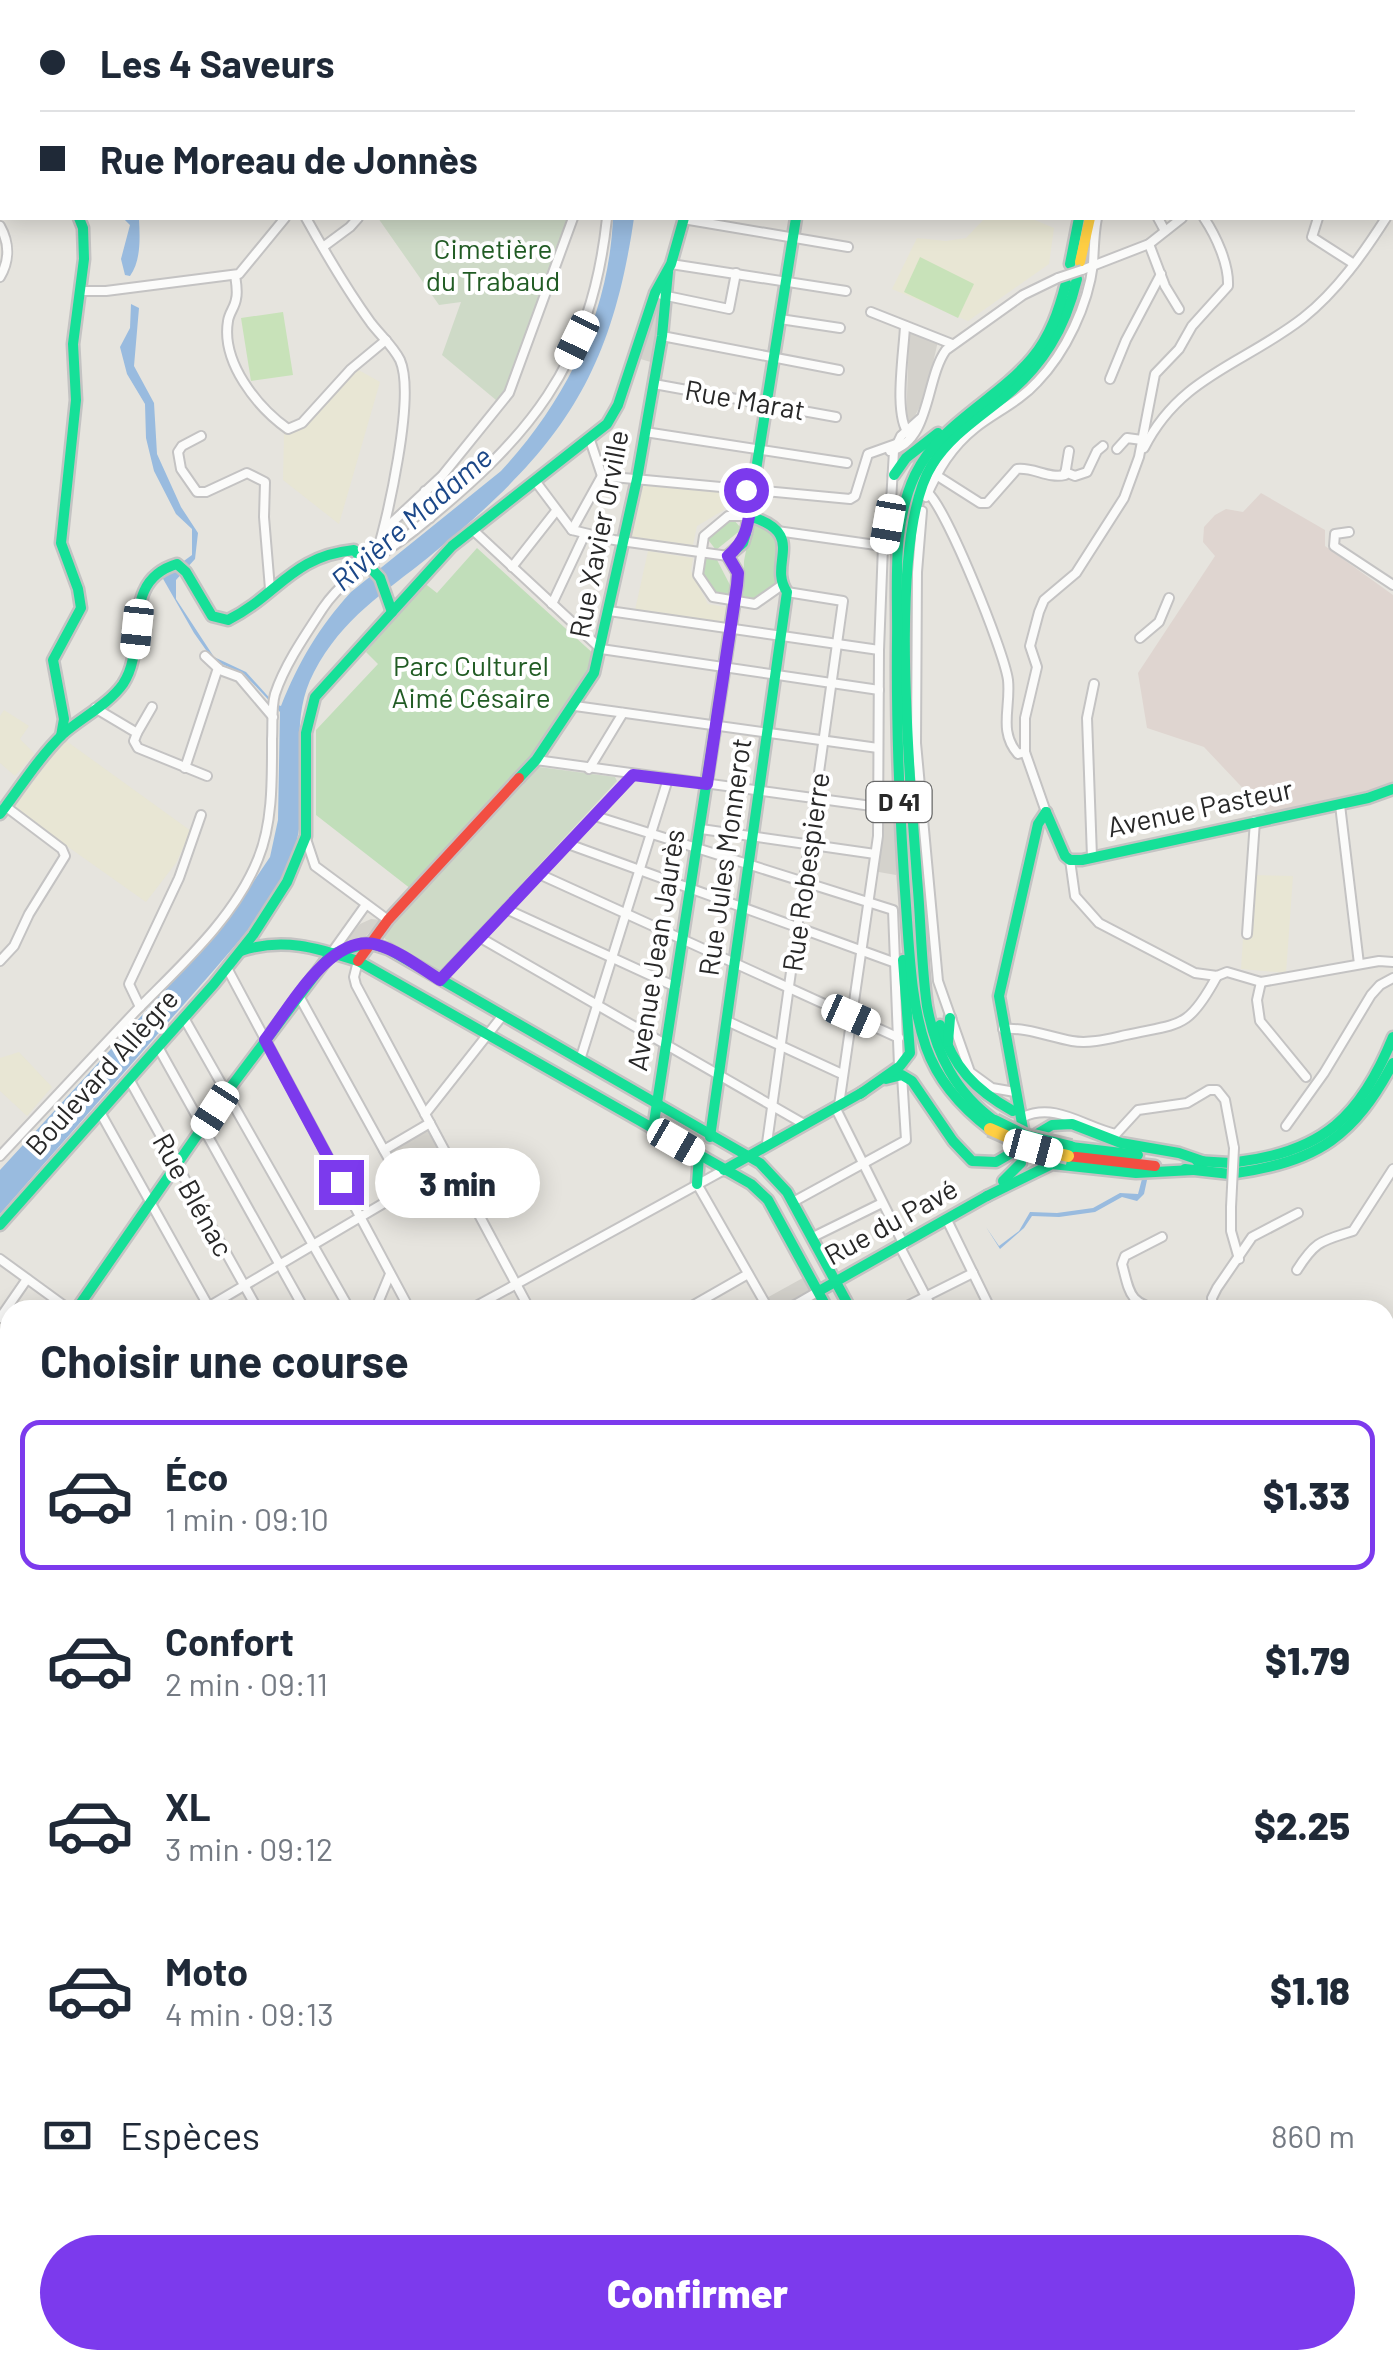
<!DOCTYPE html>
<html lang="fr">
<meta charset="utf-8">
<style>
body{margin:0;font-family:Barlow,sans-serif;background:#f2f2f3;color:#1f2937;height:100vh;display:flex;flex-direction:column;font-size:38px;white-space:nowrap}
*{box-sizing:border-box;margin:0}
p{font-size:32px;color:#747a83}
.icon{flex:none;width:55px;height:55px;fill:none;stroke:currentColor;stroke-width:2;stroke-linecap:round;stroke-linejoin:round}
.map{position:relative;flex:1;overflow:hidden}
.panel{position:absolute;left:0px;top:1300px;width:1395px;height:1070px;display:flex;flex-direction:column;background:#fff;border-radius:30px 30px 0 0;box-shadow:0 5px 25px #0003}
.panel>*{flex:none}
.banner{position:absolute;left:0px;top:0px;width:1395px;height:220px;box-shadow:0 5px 25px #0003;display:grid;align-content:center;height:220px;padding:0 40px;background:#fff}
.end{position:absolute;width:45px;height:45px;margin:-22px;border:12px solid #7c3aed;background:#fff;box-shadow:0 0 0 5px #fff}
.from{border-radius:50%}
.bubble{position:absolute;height:70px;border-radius:35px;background:#fff;box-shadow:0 5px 25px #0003;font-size:32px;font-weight:800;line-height:70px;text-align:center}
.car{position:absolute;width:30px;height:60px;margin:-30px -15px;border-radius:12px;box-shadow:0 0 8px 2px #0007;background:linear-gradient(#fff 24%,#345 0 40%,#fff 0 76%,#345 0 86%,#fff 0)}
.banner b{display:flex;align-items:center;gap:35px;height:95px;font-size:38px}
.banner b+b{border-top:2px solid #e0e1e3}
.banner i{width:25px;height:25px;background:#1f2937}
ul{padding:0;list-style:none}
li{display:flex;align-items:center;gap:30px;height:150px;margin:0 20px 15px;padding:0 20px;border:5px solid transparent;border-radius:20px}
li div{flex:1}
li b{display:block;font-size:38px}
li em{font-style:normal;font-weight:800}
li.current{border-color:#7c3aed}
li>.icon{width:90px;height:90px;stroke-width:1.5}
h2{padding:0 40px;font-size:45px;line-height:120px}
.pay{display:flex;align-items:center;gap:25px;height:110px;padding:0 40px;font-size:38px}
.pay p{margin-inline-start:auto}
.button{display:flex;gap:20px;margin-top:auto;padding:20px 40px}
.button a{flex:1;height:115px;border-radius:60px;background:#7c3aed;color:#fff;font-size:40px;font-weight:800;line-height:115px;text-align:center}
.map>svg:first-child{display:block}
.education{fill:#e8e6d4}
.medical{fill:#dfd5d0}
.green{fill:#c1deba}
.cemetery{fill:#cedac7}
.pitch{fill:#c8e2b9}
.plaza{fill:#d4d2cc}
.water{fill:#99bbdf}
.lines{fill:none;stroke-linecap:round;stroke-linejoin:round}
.ferry{stroke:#1b4788;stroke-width:2.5;stroke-dasharray:12 10;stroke-linecap:butt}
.street-casing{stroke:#c4c3c3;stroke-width:12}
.fast-casing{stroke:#c4c3c3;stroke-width:15}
.slow-casing{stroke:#c4c3c3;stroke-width:15}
.jam-casing{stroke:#c4c3c3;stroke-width:15}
.street{stroke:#fbfbfa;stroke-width:8}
.fast{stroke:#16e098;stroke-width:10}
.slow{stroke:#ffcf43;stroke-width:10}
.jam{stroke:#f24e42;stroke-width:10}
.street-bridge-casing{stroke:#c4c3c3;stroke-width:12;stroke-linecap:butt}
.fast-bridge-casing{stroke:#c3c2c0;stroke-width:18;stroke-linecap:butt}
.slow-bridge-casing{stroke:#c3c2c0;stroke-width:18;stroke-linecap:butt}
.street-bridge{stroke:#fbfbfa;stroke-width:8}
.fast-bridge{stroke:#16e098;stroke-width:12}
.slow-bridge{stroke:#ffcf43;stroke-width:12}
.route{stroke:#7c3aed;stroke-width:12}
.labels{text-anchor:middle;stroke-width:8;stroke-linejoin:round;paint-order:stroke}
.shield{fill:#fff;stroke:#686868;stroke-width:2.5}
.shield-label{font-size:25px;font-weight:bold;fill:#282828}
.park-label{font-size:28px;fill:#215c24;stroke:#fff}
.street-label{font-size:28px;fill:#282828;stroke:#fff}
.water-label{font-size:30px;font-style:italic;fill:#1b4788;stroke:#fff}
</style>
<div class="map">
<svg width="1393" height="2370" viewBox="0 0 1393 2370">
<rect width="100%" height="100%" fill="#e6e4de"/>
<!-- education -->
<g class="education">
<path d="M985,218H1030L1054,228L1049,264L968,321L892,289L917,238L946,241L966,238Z"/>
<path d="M355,368L380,382L339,524L283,480L284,433L298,430L319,412Z"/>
<path d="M642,484L727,492L724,510L697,526L693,545L631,537Z"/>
<path d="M648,551L693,558L691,571L708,604L726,607L724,623L635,610Z"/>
<path d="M4,710L29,726L20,739L35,754L15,776L0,763V716Z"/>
<path d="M65,740L191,831L176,863L146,902L13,808Z"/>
<path d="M1253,875L1293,876L1286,973L1241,969L1243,939L1249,938Z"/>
<path d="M19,1052L52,1087L27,1116L0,1091V1058Z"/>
</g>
<!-- medical -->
<path class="medical" d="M1261,493L1325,530V546L1393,595V789L1270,817L1204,747L1147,728L1138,673L1215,556L1203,542L1204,527L1215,515L1226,509L1243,512Z"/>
<!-- green -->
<g class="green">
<path d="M731,517L742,529L716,550L706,537Z"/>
<path d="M751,525L767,528L781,542L776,583L756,599L743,596L744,561Z"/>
<path d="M477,548L596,656L592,671L532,757L411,889L316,815V730L378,664L366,652L423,582L437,593Z"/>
<path d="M705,557L716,558L731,587L730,598L715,595L703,572Z"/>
</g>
<!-- cemetery -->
<g class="cemetery">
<path d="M378,218H569L547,280L540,286L542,292L506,392L496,400L442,355L461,302L439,305Z"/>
<path d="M539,767L615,777L617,781L440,972L385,939L383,935Z"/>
</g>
<!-- pitch -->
<g class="pitch">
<path d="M920,257L974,284L958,318L904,292Z"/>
<path d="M283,312L293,375L251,381L241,318Z"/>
</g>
<!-- plaza -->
<g class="plaza">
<path d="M655,296L664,298L654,363L637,358Z"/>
<path d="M909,332L938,341L926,394L910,426L906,428Z"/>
<path d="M425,491L430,518L399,543L387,530Z"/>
<path d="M879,807L897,809L896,875L873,871Z"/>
<path d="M371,919L382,920L364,938L346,941L360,924Z"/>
<path d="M428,1126L451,1166L408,1192L385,1150Z"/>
<path d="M810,1274L828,1310H769L763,1300Z"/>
</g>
<!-- water -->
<g class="water">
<path d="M123,218L139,219C140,238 141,261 130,276L125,275L121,259L130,225Z"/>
<path d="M613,218H634C610,383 556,452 430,556C383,594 343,617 314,672C285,726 311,788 296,844C283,892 246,933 214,970L0,1214V1170L223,927L270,857L278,820L280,712L244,674L213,660L194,633L162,577L192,555V529L176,514L154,471L146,438L145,404L127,374L120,347L130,328L131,304L139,308L134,366L154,403L157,454L181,507L198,533L195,559L176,580V599L214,657L246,672L275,704L281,706C298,663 319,627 351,592L501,471C566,401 609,314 613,218Z"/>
<path d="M1142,1179L1147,1180L1144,1194L1137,1201L1122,1197L1095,1212L1059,1217L1032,1216L1024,1228L1000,1249L986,1227L999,1246L1019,1231L1030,1212L1057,1213L1093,1208L1120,1193L1138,1194Z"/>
<path d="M10,1588V2360H345L338,2370H0V1589Z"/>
<path d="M610,2360H1213L1211,2370H605Z"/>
</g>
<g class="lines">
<!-- ferry -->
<g class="ferry">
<path d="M0,1773L10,1762"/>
<path d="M0,1790L10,1778"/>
<path d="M0,1967L10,1939"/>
<path d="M0,2059L10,2000"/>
<path d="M686,2370L690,2360"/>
<path d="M700,2370L704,2360"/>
<path d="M713,2370L717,2360"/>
<path d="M726,2370L730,2360"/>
<path d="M738,2370L742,2360"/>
</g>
<!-- street casing -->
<g class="street-casing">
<g id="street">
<path d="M138,0L142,2"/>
<path d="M459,0V2"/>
<path d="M393,2L394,0"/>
<path d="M523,2L525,0"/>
<path d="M624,2L625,0"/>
<path d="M691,2L692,0"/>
<path d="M742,2L744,0"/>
<path d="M808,2L810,0"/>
<path d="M876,2L878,0"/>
<path d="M1220,2L1228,0"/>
<path d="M1320,2L1344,0"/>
<path d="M1392,4L1393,3"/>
<path d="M1392,116H1393"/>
<path d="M1392,207L1393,206"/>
<path d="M306,218C326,254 347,290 371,323C381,336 393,346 400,360C416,396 387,520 375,559"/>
<path d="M1158,218L1165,231"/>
<path d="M1318,218L1312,237L1354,264"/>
<path d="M683,219L848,247"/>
<path d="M0,226C9,242 10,260 0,277"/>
<path d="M1149,244L1165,286L1179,309"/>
<path d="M323,247L350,227L358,218"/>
<path d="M671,264L846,291"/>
<path d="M1082,270L1149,244L1182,218"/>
<path d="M235,275C236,282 238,292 236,299C235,307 229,313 228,321C221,362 257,407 288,429L302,423L351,369L386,340"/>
<path d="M81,291H106L239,274L285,218"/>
<path d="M662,295L729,309L736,273"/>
<path d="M871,312L952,344"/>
<path d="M780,319L840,328"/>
<path d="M905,326C904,352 893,416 909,434"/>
<path d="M662,336L839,370"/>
<path d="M1110,379L1126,340L1161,274"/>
<path d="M654,384L836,417"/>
<path d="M645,432L847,463"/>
<path d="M201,436L182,446L178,452L181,469L197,492H206L247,473L265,482L264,517L270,589"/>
<path d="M590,440L602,476L850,499L855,496L868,454L896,444"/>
<path d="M1144,448C1180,376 1244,364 1303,318C1337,291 1363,254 1386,218"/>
<path d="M1117,449L1127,438L1142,440"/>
<path d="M890,451C931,441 925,379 946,350L1023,295L1058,278"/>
<path d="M1065,472L1075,476L1087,472L1097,451L1103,446"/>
<path d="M936,475L980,503H987L1017,469C1034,467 1048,479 1065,475L1069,451"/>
<path d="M536,482L572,530L614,540L728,556"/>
<path d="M425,491L430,518"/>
<path d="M928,493C947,510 1004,651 1008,680C1011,708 998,731 1018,754L1025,752"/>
<path d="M926,497C938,470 951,447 975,428C995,412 1019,402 1037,382C1066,352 1088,305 1093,264C1094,248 1094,233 1097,218"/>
<path d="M922,511L917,572L916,743L938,981L970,1072L992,1088L1015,1092"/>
<path d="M749,516H728L704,536L698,575L713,597L755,604L782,585"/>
<path d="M385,529L442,476L509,393L573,218"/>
<path d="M572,530L602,476"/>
<path d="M474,531L601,649L879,690"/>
<path d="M777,531L883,546"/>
<path d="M1349,532L1335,534L1334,546L1393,585"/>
<path d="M512,567L556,511"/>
<path d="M552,604L585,534"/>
<path d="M609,611L879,650"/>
<path d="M1140,638L1159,622L1169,598"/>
<path d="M205,656L220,670L239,677L273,717"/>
<path d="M575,706L878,748"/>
<path d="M95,708L137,733L134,741L138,748L207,776"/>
<path d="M137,733L152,707"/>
<path d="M536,760L879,807"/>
<path d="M185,768L218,668"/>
<path d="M589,769L623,713"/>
<path d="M1340,805L1359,964"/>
<path d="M1046,812L1025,752V718L1037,667L1030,646L1039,612L1044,600L1076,573L1124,498L1139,457L1155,374L1179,349L1192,326L1228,286C1229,264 1216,236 1204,218"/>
<path d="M595,816L893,910L899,1066"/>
<path d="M701,829L875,854"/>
<path d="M306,839L315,866L388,920"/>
<path d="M568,844L893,962"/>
<path d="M1092,857L1087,718L1094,684"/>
<path d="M1070,860L1075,896L1099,923L1195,973L1217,976L1227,972L1261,982L1379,961L1393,962"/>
<path d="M539,874L899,1038"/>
<path d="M506,909L676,987"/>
<path d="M1247,934L1255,821"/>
<path d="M479,937L804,1124"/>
<path d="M330,955L365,906"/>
<path d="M0,961L14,946L29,914L65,856L62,849L5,806"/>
<path d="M358,961L354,977L356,985L530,1310"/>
<path d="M227,968L410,1310"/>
<path d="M439,980L633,775"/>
<path d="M1261,982L1257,1000L1260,1021L1306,1077"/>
<path d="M140,1007L129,984L179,878L201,815"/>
<path d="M184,1018L350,1310"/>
<path d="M727,1021L842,1074"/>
<path d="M1003,1029C1027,1027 1049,1037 1072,1041C1090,1044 1108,1039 1126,1035C1180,1023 1188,1030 1217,976"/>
<path d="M158,1047L305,1310"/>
<path d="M580,1060L668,779"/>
<path d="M129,1079L258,1310"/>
<path d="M839,1105L878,836L879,650L883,546L891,502L894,451L901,436L920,419"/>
<path d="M835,1107L904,1245"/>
<path d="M100,1112L210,1309"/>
<path d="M425,1114L503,1015"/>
<path d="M1023,1117C1056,1102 1084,1127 1116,1134L1138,1110L1187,1103L1209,1090H1217L1225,1100L1234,1148"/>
<path d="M1286,1126L1324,1073L1371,995L1380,985L1393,978"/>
<path d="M767,1143L843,601L787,592"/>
<path d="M384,1150L430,1123"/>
<path d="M0,1156C45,1108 90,1060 135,1012C179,967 234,919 258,859C273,823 272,778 272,739C273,725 271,708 275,694C285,664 306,634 323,608C345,575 385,554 415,530C528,439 591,367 607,218"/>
<path d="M697,1184L769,1310"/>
<path d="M793,1202L906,1140L902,1075"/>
<path d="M1231,1207V1231L1239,1259"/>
<path d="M947,1220L991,1310"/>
<path d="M813,1237L882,1203"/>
<path d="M900,1247L933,1310"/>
<path d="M0,1259L70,1310"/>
<path d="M1297,1270C1316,1240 1322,1241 1353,1231L1393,1169"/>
<path d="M203,1310L406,1190L299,996"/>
<path d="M375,1310L390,1274"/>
<path d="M469,1310L724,1170"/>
<path d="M685,1310L748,1274"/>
<path d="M786,1310L819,1291"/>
<path d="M899,1310L973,1273"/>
<path d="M1162,1310C1129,1304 1130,1294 1122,1264L1125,1256L1162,1237"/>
<path d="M1213,1310L1212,1298L1217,1288L1252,1237L1298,1213"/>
<path d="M0,1318L27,1279"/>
<path d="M1385,1346H1393"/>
<path d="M0,1419L10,1405"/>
<path d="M0,1467L10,1474"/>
<path d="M1385,1513L1393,1512"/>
<path d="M1385,1596L1393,1592"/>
<path d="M1385,1643L1393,1639"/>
<path d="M1385,1875L1393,1871"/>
<path d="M1385,2025L1393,2022"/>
</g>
</g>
<!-- fast casing -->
<g class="fast-casing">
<g id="fast">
<path d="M1076,0L1077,2"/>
<path d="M1147,0L1148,2"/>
<path d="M1163,0L1173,2"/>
<path d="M0,2L2,4"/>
<path d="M321,2L324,0"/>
<path d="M335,2L338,0"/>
<path d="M994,2L995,0"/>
<path d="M1007,2L1015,0"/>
<path d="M0,15L2,17"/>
<path d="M0,27L2,29"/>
<path d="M0,40L2,43"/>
<path d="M0,56L2,58"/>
<path d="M1070,264L1079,218"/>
<path d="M894,475L906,458L938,433"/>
<path d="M61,736L64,719L53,660L81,608L78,589L61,543L76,400L73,344L84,259L83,228L79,218"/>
<path d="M519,778L536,760L594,673L637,479L662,336L668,272"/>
<path d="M1046,812L1065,856L1070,860H1082L1368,798L1393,789"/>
<path d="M0,814C20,788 39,757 63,734C81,718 109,704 123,684C149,645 119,581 177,564L186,572L212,616L228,620C278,595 292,556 354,550L380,578L392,612"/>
<path d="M241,951C283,937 317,948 358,961L751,1184L768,1200L828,1310"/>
<path d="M331,954L369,943L388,949L760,1163L787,1192L851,1310"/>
<path d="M940,1025C953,1067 975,1090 1013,1111"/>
<path d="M948,1042L950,1018"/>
<path d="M886,1079L902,1075L912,1081L953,1141L972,1161L996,1162L1015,1151"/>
<path d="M860,1094L900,1066L910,1053L903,960"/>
<path d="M995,1121C955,1092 936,1054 927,1006C921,964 921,921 917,878C911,787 886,538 932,465C949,437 977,419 1003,398C1043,366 1065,329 1077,279"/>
<path d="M653,1129L737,585L738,573L728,556L743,543L746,533L796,218"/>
<path d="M990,1129C961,1107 938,1081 926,1047C912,1006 910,962 907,920C900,826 896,733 897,640C898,585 891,526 915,475C940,423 996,401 1032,358C1050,337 1059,310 1066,283"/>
<path d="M1023,1129L999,996L1038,824L1046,812"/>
<path d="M1037,1134L1052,1125L1072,1124L1121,1143L1179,1153L1205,1162"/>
<path d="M710,1137L787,592C767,563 809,534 749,516"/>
<path d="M1071,1147L1138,1155"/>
<path d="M1197,1161L1230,1163"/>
<path d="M1237,1162C1323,1152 1361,1116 1393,1037"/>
<path d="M1185,1169L1230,1174"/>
<path d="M724,1170L863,1092"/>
<path d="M1236,1173C1318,1162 1355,1135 1393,1063"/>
<path d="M1003,1181L1021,1163"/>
<path d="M697,1184L699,1155"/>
<path d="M987,1196L1052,1164L1136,1173L1193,1170"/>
<path d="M0,1225L214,984L253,935L287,882L306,836V733L315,697L452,546L607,424L618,405L655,293L671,264L684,218"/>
<path d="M819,1291L987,1196"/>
<path d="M76,1310L227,1092L330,955"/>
<path d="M1385,1390L1393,1388"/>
<path d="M0,1509L10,1497"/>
<path d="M1385,1738L1393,1736"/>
<path d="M1385,2115L1393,2113"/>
<path d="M1385,2134L1393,2133"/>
<path d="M1385,2240L1393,2238"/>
</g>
</g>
<!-- slow casing -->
<g class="slow-casing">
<g id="slow">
<path d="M896,0L897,2"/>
<path d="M1092,0L1094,2"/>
<path d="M1080,262L1090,218"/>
<path d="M0,1365L10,1372"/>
</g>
</g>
<!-- jam casing -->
<g class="jam-casing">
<g id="jam">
<path d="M358,961L388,920L519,778"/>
<path d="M1068,1156L1155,1166"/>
</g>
</g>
<!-- street -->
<use href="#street" class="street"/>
<!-- fast -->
<use href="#fast" class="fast"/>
<!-- slow -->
<use href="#slow" class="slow"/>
<!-- jam -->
<use href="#jam" class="jam"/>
<!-- street-bridge casing -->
<g class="street-bridge-casing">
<g id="street-bridge">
<path d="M1058,278L1082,270"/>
<path d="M1231,1207L1234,1148"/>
</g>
</g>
<!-- fast-bridge casing -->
<g class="fast-bridge-casing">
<path id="fast-bridge" d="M995,1121L1025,1136L1071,1147"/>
</g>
<!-- slow-bridge casing -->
<g class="slow-bridge-casing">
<path id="slow-bridge" d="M990,1129L1033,1148L1068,1156"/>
</g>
<!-- street-bridge -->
<use href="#street-bridge" class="street-bridge"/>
<!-- fast-bridge -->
<use href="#fast-bridge" class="fast-bridge"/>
<!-- slow-bridge -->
<use href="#slow-bridge" class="slow-bridge"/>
</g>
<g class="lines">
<!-- route -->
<path class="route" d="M341,1182L265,1040C289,1009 331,931 378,945C399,951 421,968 440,980L633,775L707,784L737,585L738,573L728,556C750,537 748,519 753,491L746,490"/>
</g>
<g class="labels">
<!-- shield labels -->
<rect class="shield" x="866.5" y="782" width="65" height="40" rx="8"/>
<g class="shield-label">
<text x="899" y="811">D 41</text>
</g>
<!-- park labels -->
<g class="park-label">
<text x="493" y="259">Cimetière<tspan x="493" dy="32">du Trabaud</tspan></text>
<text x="471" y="676">Parc Culturel<tspan x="471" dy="32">Aimé Césaire</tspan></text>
</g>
<!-- street labels -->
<g class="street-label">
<text transform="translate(745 400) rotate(10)" y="10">Rue Marat</text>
<text transform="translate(599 534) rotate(-79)" y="10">Rue Xavier Orville</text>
<text transform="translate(1200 808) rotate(-12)" y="10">Avenue Pasteur</text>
<text transform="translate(725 857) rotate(-82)" y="10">Rue Jules Monnerot</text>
<text transform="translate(806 872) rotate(-82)" y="10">Rue Robespierre</text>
<text transform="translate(656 950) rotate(-81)" y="10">Avenue Jean Jaurès</text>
<text transform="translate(102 1072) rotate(-48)" y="10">Boulevard Allègre</text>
<text transform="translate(193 1195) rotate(61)" y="10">Rue Blénac</text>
<text transform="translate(891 1222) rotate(-29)" y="10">Rue du Pavé</text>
</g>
<!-- water labels -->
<g class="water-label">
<text transform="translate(412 519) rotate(-41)" y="10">Rivière Madame</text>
</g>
</g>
</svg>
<i class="end from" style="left:746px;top:490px"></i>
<i class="end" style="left:341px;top:1182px"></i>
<div class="bubble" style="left:375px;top:1148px;width:165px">3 min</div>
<i class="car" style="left:577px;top:340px;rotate:206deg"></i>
<i class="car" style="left:888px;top:524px;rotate:190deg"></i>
<i class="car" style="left:137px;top:629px;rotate:186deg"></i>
<i class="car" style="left:851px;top:1016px;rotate:114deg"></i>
<i class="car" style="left:215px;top:1110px;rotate:213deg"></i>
<i class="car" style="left:676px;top:1142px;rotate:120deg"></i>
<i class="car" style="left:1033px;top:1148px;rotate:105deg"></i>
<div class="banner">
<b><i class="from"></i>Les 4 Saveurs</b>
<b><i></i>Rue Moreau de Jonnès</b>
</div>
<section class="panel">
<h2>Choisir une course</h2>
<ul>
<li class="current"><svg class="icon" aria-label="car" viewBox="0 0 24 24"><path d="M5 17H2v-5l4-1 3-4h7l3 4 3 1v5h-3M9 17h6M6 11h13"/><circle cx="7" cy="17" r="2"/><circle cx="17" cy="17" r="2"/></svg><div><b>Éco</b><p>1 min · 09:10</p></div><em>$1.33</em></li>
<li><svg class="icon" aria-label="car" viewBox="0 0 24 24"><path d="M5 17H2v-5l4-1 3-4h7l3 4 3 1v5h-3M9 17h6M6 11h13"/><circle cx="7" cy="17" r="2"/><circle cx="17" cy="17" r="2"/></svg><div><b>Confort</b><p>2 min · 09:11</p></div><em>$1.79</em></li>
<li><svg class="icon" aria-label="car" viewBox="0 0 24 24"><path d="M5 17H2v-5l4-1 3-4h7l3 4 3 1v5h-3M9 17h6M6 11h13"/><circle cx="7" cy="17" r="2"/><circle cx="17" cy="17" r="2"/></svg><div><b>XL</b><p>3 min · 09:12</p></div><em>$2.25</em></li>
<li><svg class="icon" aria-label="car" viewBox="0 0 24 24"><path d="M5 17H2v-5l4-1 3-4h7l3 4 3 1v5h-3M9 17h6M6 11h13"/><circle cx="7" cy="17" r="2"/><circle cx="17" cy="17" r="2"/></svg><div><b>Moto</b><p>4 min · 09:13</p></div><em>$1.18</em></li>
</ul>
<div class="pay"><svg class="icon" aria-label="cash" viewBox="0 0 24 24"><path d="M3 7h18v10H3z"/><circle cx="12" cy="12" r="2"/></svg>Espèces<p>860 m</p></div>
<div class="button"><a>Confirmer</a></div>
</section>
</div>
